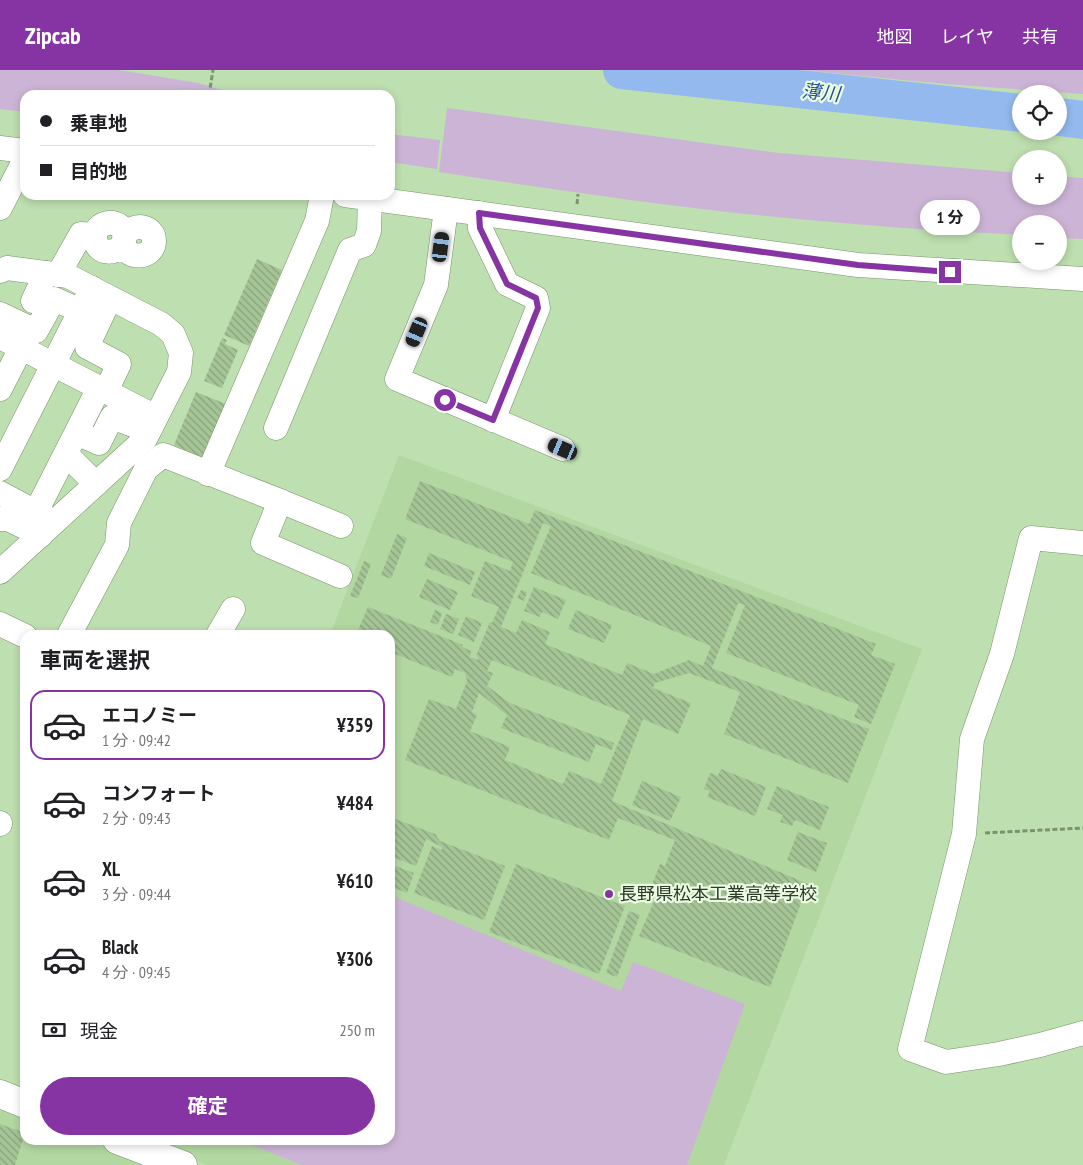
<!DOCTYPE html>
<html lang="ja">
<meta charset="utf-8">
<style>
body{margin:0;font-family:"PT Sans Narrow","Noto Sans JP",sans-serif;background:#f6f6f6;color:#202124;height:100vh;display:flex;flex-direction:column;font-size:19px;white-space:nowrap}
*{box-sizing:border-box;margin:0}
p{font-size:16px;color:#757577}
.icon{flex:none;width:28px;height:28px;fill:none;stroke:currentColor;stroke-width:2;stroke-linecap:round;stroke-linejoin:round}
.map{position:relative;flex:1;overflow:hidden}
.details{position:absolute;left:20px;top:560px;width:375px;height:515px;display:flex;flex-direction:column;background:#fff;border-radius:15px;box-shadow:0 2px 8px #0003}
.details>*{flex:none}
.hud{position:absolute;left:20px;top:20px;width:375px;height:110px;border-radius:15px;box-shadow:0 2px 8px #0003;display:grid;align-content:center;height:110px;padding:0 20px;background:#fff}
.fabs{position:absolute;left:1012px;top:15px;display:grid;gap:10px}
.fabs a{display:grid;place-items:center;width:55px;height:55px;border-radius:50%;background:#fff;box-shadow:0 2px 8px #0003;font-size:25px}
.end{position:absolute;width:22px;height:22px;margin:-11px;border:6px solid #8634a3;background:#fff;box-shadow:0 0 0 2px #fff}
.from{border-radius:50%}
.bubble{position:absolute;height:35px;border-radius:18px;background:#fff;box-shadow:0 2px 8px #0003;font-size:16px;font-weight:700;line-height:35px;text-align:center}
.car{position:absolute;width:15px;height:30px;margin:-15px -8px;border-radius:6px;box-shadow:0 0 4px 1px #0007;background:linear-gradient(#222 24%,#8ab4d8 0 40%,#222 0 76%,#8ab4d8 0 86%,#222 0)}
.hud b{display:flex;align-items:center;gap:18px;height:48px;font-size:19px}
.hud b+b{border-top:1px solid #e0e0e0}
.hud i{width:12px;height:12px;background:#202124}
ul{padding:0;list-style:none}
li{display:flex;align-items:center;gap:15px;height:70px;margin:0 10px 8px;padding:0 10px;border:2px solid transparent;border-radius:15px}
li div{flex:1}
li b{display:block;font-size:19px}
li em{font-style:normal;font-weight:700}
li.selected{border-color:#8634a3}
li>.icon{width:45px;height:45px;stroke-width:1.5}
h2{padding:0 20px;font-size:22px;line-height:60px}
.pay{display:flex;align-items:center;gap:12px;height:55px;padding:0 20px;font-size:19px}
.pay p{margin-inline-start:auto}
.button{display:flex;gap:10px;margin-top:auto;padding:10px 20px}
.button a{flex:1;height:58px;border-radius:30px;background:#8634a3;color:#fff;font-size:20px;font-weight:700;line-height:58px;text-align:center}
header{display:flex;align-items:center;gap:30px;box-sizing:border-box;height:70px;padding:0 25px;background:#8634a3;color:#fff}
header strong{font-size:24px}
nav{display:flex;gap:28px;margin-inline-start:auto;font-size:18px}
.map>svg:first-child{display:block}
.built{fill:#b2d7a1}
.park{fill:#ccb4d6}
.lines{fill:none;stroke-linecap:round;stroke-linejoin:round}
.river{stroke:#93b9ee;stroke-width:38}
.building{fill:url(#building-back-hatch);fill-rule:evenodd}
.minor-casing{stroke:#769468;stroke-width:25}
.major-casing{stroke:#769468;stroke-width:29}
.path{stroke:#7b9270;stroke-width:3;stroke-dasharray:5 2.5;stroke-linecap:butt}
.minor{stroke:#fff;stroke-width:24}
.major{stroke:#fff;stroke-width:28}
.route{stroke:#8634a3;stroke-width:6}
.poi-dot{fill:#8634a3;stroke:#eafbe2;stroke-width:2}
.labels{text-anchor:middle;stroke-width:4.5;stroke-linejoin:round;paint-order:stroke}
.poi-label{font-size:18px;fill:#2e3b28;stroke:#eafbe2;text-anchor:start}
.water-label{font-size:19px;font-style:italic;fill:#1e4f8e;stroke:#eafbe2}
</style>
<header>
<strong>Zipcab</strong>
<nav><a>地図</a><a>レイヤ</a><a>共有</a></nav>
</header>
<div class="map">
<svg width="1083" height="1095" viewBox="0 0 1083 1095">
<defs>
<pattern id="building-back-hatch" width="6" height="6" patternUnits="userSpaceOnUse" patternTransform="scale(1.25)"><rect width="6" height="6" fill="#a5c597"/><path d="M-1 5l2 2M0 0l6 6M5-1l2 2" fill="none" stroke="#87a17b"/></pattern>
</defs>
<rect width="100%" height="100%" fill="#bedfb0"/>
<!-- built -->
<g class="built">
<path d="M399,385L922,579L724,1095H207L144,1071L145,1070H390V565H330Z"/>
<path d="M0,1034L25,1044V1070H92L155,1095H0Z"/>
</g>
<!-- park -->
<g class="park">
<path d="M0,0H119L198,13L240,25H25V42L0,39Z"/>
<path d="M801,0H1083V24L945,14Z"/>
<path d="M447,38L779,83L1021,103V126H1059V106L1083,108V169L1059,168V154H1021V165C939,161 858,155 776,147C663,136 551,119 439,102Z"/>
<path d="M390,64L440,70L437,99L390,92Z"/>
<path d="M390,825L621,921L633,892L745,934L687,1095H302L239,1070H390Z"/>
</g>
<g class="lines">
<!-- river -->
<g class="river">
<path d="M622,0L1021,43"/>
<path d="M1059,47L1083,50"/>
</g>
</g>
<!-- building -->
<g class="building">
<path d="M257,189L282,200L249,276L224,265Z"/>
<path d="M222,268L227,270L225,274L238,280L222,318L204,311Z"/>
<path d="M196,322L226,334L203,388L174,375Z"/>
<path d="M420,411L529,454L535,440L876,574L871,585L895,594L871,654L854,647L859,635L726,583L745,535L738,533L712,598L869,659L848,713L724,664L740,622L689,603L655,613L653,618L691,633L678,664L643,649L612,731L808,814L770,917L639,866L656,827L648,825L660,794L665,796L675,770L618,748L609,770L405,690L429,629L456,639L467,611L465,603L455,599L452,607L390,582V565H356L368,537L463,575L462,577L471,581L470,587L478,590L479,587L476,586L490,552L492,553L499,537L471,526L485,491L510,501L513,492L405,449ZM543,453L551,456L531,503L711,576L703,596L689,590L654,604L627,593L622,605L545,574L550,562L522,550L516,563L501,557ZM492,590L630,645L601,714L569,701L563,714L505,690L510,677L470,661L477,645L472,642L479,623L507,645L501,658L589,692L596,674L612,680L614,673L510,633L487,616L493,603L487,601Z"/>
<path d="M397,464L407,468L391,509L381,505Z"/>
<path d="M429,483L475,502L470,515L424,496Z"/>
<path d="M364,491L371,494L358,528L350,526Z"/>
<path d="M427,509L458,522L450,540L419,527Z"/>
<path d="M534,517L566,530L558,549L542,542L540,547L524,541Z"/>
<path d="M521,520L527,522L524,531L517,528Z"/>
<path d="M435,540L442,543L438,555L430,552Z"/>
<path d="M576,540L612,555L604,573L568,559Z"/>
<path d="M446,544L459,549L453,564L440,559Z"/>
<path d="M466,546L482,553L474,572L458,565Z"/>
<path d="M721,699L766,717L755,746L707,727L710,721L704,719L710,703L718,706Z"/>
<path d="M642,711L681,727L670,751L632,735Z"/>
<path d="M777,716L829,737L820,760L795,750L792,756L780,752L783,745L767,739Z"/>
<path d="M390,747L435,764L440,771L505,796L484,850L414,823L432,776L442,780V777L426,769L416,796L390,786Z"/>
<path d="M798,762L827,773L816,802L787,790Z"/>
<path d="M390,794L414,803L407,823L390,816Z"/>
<path d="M516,794L625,836L599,904L489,862Z"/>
<path d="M629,841L640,845L617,907L606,903Z"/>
<path d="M0,1054L25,1063L15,1095H0Z"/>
</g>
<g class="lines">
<!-- minor casing -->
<g class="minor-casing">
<g id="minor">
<path d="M0,78L25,81"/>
<path d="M345,125L858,195L1083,209"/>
<path d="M0,138L22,95L24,81"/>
<path d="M446,139L436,215L397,309L563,379"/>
<path d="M479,143L480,158L507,214L536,228L538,238L493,350"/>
<path d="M124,173C117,185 98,185 95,170C92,154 115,146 123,160C126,165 123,170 124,175C128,191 153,188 154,172C155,155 132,152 125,166"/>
<path d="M0,201L7,198L68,206L161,254L173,264L181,283L179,302L145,369L0,502"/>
<path d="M58,205L81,164L95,165"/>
<path d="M33,231L46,203"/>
<path d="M0,244L36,261L54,229L81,241"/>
<path d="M0,267L156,347"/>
<path d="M0,319L21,278"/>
<path d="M106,321L119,294L87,277L110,228"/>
<path d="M276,358L350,180L364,175L369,161L370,128"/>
<path d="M77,363L99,373L112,347L149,361"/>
<path d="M66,384L96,414"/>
<path d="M0,399L92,218"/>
<path d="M208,404L317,151L322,125"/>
<path d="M0,423L49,449"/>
<path d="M36,442L99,318"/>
<path d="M0,449H8L41,465"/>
<path d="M1083,473L1031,468L1002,584L972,669L964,764L910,979L946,992L999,984L1040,975L1083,963"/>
<path d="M340,506L263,473L280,431L341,456"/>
<path d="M0,554L25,566"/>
<path d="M69,565L117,475L119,453L146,399L163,385L280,431"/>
<path d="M218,565L233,539"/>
<path d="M0,753V754"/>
</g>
</g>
<!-- major casing -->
<g class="major-casing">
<g id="major">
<path d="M0,1024L25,1034"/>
<path d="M117,1070L183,1095"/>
</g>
</g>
<!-- path -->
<g class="path">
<path d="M209,25L213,0"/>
<path d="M577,134L578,124"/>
<path d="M985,763L1083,758"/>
</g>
<!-- minor -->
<use href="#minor" class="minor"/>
<!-- major -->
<use href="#major" class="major"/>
</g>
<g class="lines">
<!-- route -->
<path class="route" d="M445,330L493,350L538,238L536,228L507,214L480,158L479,143L858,195L950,202"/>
</g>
<!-- markers -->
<circle class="poi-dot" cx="609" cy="824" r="5"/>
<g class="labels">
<!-- poi labels -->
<g class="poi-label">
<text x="619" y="830">長野県松本工業高等学校</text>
</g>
<!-- water labels -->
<g class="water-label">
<text transform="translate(821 22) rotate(6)" y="7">薄川</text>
</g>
</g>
</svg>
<div class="fabs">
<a><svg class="icon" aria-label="locate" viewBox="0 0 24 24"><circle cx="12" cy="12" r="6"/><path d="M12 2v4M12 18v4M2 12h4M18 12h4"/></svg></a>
<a>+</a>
<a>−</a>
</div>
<i class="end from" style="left:445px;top:330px"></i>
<i class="end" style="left:950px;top:202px"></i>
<div class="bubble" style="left:920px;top:130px;width:60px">1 分</div>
<i class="car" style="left:441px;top:177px;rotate:7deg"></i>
<i class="car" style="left:417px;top:262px;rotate:203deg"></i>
<i class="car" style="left:563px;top:379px;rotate:293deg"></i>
<div class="hud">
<b><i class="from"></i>乗車地</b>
<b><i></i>目的地</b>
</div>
<section class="details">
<h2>車両を選択</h2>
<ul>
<li class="selected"><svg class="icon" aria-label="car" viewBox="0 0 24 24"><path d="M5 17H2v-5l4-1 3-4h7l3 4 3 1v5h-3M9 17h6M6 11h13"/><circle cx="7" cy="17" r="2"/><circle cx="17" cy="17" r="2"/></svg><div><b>エコノミー</b><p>1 分 · 09:42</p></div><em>¥359</em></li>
<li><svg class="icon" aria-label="car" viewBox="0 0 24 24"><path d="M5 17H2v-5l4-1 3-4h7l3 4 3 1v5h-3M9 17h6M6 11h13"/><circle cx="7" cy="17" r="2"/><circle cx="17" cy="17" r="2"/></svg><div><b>コンフォート</b><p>2 分 · 09:43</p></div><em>¥484</em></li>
<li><svg class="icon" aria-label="car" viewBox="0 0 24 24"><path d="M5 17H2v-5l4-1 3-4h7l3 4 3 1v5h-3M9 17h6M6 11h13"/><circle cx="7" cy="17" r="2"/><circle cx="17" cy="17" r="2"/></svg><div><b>XL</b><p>3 分 · 09:44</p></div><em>¥610</em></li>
<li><svg class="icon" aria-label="car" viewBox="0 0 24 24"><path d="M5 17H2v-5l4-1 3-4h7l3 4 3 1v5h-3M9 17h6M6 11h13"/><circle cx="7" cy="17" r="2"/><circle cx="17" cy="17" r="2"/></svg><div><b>Black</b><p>4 分 · 09:45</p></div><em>¥306</em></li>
</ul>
<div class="pay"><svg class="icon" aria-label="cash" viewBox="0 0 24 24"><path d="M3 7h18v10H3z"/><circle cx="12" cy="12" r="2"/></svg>現金<p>250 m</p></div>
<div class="button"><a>確定</a></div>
</section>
</div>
